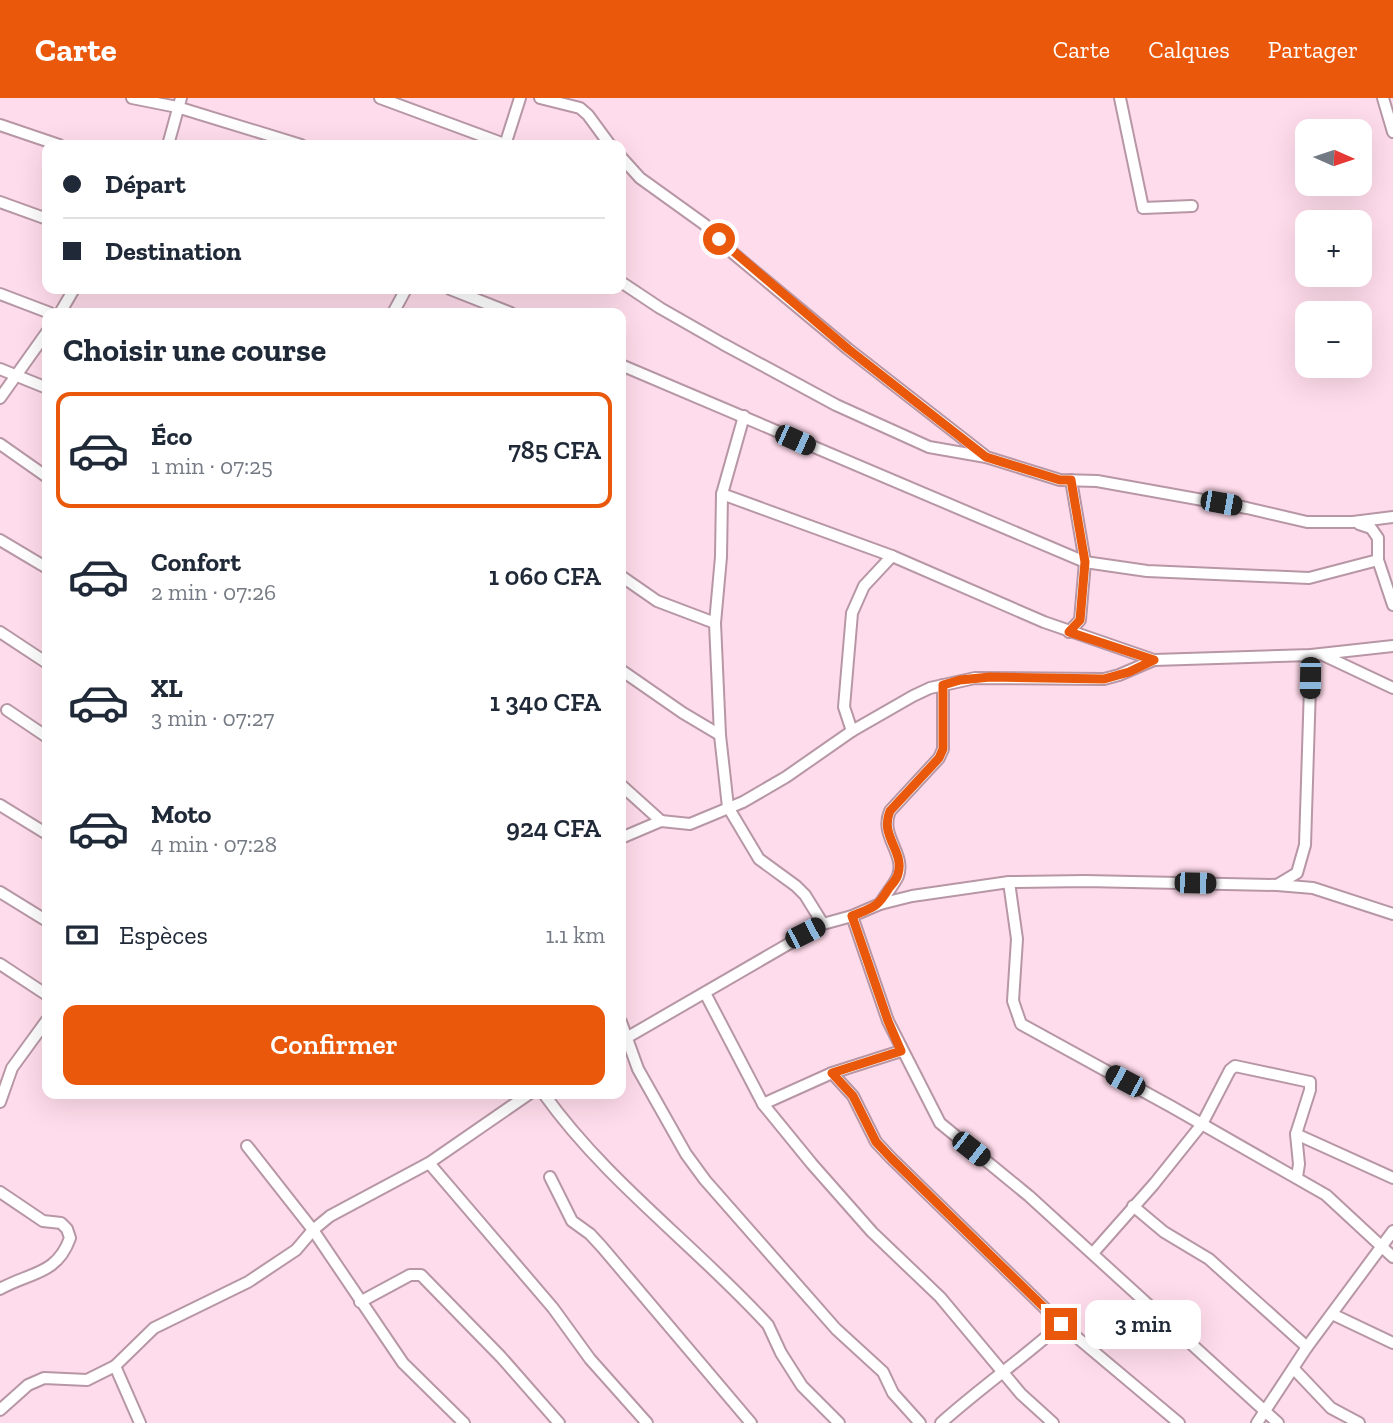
<!DOCTYPE html>
<html lang="fr">
<meta charset="utf-8">
<style>
body{margin:0;font-family:"Zilla Slab",serif;background:#f6f6f7;color:#1f2937;height:100vh;display:flex;flex-direction:column;font-size:26px;white-space:nowrap}
*{box-sizing:border-box;margin:0}
p{font-size:23px;color:#747a83}
.icon{flex:none;width:38px;height:38px;fill:none;stroke:currentColor;stroke-width:2;stroke-linecap:round;stroke-linejoin:round}
.map{position:relative;flex:1;overflow:hidden}
.panel{position:absolute;left:42px;top:210px;width:584px;height:791px;display:flex;flex-direction:column;background:#fff;border-radius:14px;box-shadow:0 7px 28px #0002}
.panel>*{flex:none}
.banner{position:absolute;left:42px;top:42px;width:584px;height:154px;border-radius:14px;box-shadow:0 7px 28px #0002;display:grid;align-content:center;height:154px;padding:0 21px;background:#fff}
.needle{width:46px;rotate:93deg}
.fabs{position:absolute;left:1295px;top:21px;display:grid;gap:14px}
.fabs a{display:grid;place-items:center;width:77px;height:77px;border-radius:14px;background:#fff;box-shadow:0 7px 28px #0002;font-size:35px}
.end{position:absolute;width:32px;height:32px;margin:-16px;border:9px solid #ea580c;background:#fff;box-shadow:0 0 0 4px #fff}
.from{border-radius:50%}
.bubble{position:absolute;height:49px;border-radius:14px;background:#fff;box-shadow:0 7px 28px #0002;font-size:23px;font-weight:600;line-height:49px;text-align:center}
.car{position:absolute;width:21px;height:42px;margin:-21px -10px;border-radius:9px;box-shadow:0 0 5px 2px #0007;background:linear-gradient(#222 24%,#8ab4d8 0 40%,#222 0 76%,#8ab4d8 0 86%,#222 0)}
.banner b{display:flex;align-items:center;gap:24px;height:66px;font-size:26px}
.banner b+b{border-top:2px solid #e0e1e3}
.banner i{width:18px;height:18px;background:#1f2937}
ul{padding:0;list-style:none}
li{display:flex;align-items:center;gap:21px;height:116px;margin:0 14px 10px;padding:0 7px;border:4px solid transparent;border-radius:14px}
li div{flex:1}
li b{display:block;font-size:26px}
li em{font-style:normal;font-weight:600}
li.current{border-color:#ea580c}
li>.icon{width:63px;height:63px;stroke-width:1.5}
h2{padding:0 21px;font-size:32px;line-height:84px}
.pay{display:flex;align-items:center;gap:18px;height:77px;padding:0 21px;font-size:26px}
.pay p{margin-inline-start:auto}
.primary-button{display:flex;gap:14px;margin-top:auto;padding:14px 21px}
.primary-button a{flex:1;height:80px;border-radius:14px;background:#ea580c;color:#fff;font-size:28px;font-weight:600;line-height:80px;text-align:center}
header{display:flex;align-items:center;gap:42px;box-sizing:border-box;height:98px;padding:0 35px;background:#ea580c;color:#fff}
header strong{font-size:33px}
nav{display:flex;gap:38px;margin-inline-start:auto;font-size:24px}
.map>svg:first-child{display:block}
.lines{fill:none;stroke-linecap:round;stroke-linejoin:round}
.minor-casing{stroke:#b797a5;stroke-width:14}
.minor{stroke:#fff;stroke-width:10}
.route{stroke:#ea580c;stroke-width:9}
</style>
<header>
<strong>Carte</strong>
<nav><a>Carte</a><a>Calques</a><a>Partager</a></nav>
</header>
<div class="map">
<svg width="1393" height="1325" viewBox="0 0 1393 1325">
<rect width="100%" height="100%" fill="#ffdceb"/>
<g class="lines">
<!-- minor casing -->
<g class="minor-casing">
<g id="minor">
<path d="M132,0L177,9L301,47"/>
<path d="M380,0L507,47"/>
<path d="M540,0L580,10L588,17L610,47"/>
<path d="M1120,0L1143,110L1192,108"/>
<path d="M1383,0L1393,34"/>
<path d="M0,27L59,47"/>
<path d="M168,47L181,0"/>
<path d="M505,47L520,0"/>
<path d="M621,59L640,80L704,126L734,156L848,251L984,357"/>
<path d="M0,104L47,121"/>
<path d="M621,184L660,210L723,246L836,307L929,349L986,359L1060,382L1097,383L1247,410L1307,424H1353L1393,419"/>
<path d="M450,191L511,215"/>
<path d="M0,196L50,215"/>
<path d="M60,215L74,191"/>
<path d="M393,215L406,191"/>
<path d="M621,267L1085,464L1147,473L1309,480L1378,462"/>
<path d="M0,271L47,290"/>
<path d="M0,300L47,234"/>
<path d="M744,318L722,396L721,459L715,525L720,637L728,709L759,761L796,788L805,797L823,826"/>
<path d="M0,346L47,379"/>
<path d="M722,396L892,458L1044,524L1154,562"/>
<path d="M1359,426L1371,430L1378,440V462L1393,507"/>
<path d="M0,442L47,470"/>
<path d="M621,478L657,503L715,525"/>
<path d="M0,534L47,565"/>
<path d="M1069,534L1080,522L1085,464L1071,382"/>
<path d="M1323,557L1393,590"/>
<path d="M621,572L683,615L720,637"/>
<path d="M7,612L47,639"/>
<path d="M852,633L844,609L852,515L864,488L892,458"/>
<path d="M621,687L661,723"/>
<path d="M0,707L47,736"/>
<path d="M621,740L661,723L690,726L743,704L786,679L852,633L913,598L930,590L975,580L1104,581L1119,577L1154,562L1311,557L1393,548"/>
<path d="M1009,784L1017,841L1013,903L1021,926L1172,1009L1326,1097L1393,1159"/>
<path d="M1277,787L1313,790L1393,816"/>
<path d="M0,794L47,823"/>
<path d="M880,806C885,797 894,787 898,778C906,755 879,738 890,713L939,660L943,651V587"/>
<path d="M852,818L888,923L940,1025L1029,1098L1278,1325"/>
<path d="M0,866L47,897"/>
<path d="M705,895L763,1006L812,1066L872,1134L940,1199L1021,1296L1053,1325"/>
<path d="M621,924L638,971L686,1056L705,1082L836,1231L883,1274L893,1295L920,1325"/>
<path d="M621,943L823,826L852,818L880,806L912,798L1009,784L1085,783L1277,787L1297,775L1305,747L1311,557"/>
<path d="M832,975L853,998L876,1044L891,1060L1061,1226L1179,1325"/>
<path d="M544,996C606,1083 696,1148 768,1227L781,1255L802,1288L839,1325"/>
<path d="M0,1004L12,970L47,922"/>
<path d="M763,1006L832,975L901,953"/>
<path d="M1296,1036L1393,1080"/>
<path d="M247,1048L313,1132L403,1265L464,1325"/>
<path d="M429,1065L553,1210L590,1261L647,1325"/>
<path d="M550,1079L572,1123L590,1136L602,1149L751,1325"/>
<path d="M0,1094L43,1123L61,1125L67,1131L70,1140C57,1177 30,1174 0,1191"/>
<path d="M1133,1108L1164,1134L1209,1161L1307,1249"/>
<path d="M1093,1155L1154,1086L1202,1026L1230,972L1235,968L1310,984V992L1296,1036L1299,1066L1297,1079"/>
<path d="M360,1204L410,1177H421L501,1259L559,1325"/>
<path d="M1332,1216L1393,1245"/>
<path d="M115,1268L140,1325"/>
<path d="M1294,1271L1331,1310L1359,1325"/>
<path d="M0,1312L28,1287L44,1280L87,1282L115,1268L154,1230L248,1184L296,1152L313,1132L330,1118L429,1065L529,996"/>
<path d="M941,1325C980,1290 1022,1261 1061,1226"/>
<path d="M1257,1325L1307,1249L1393,1133"/>
</g>
</g>
<!-- minor -->
<use href="#minor" class="minor"/>
</g>
<g class="lines">
<!-- route -->
<path class="route" d="M719,141L848,251L986,359L1060,382H1071L1085,464L1080,522L1069,534L1154,562L1129,574L1104,581L990,579L960,582L943,587V651L939,660L890,713C879,738 905,753 898,776C897,781 893,785 889,790C877,810 874,809 852,818L888,923L901,953L832,975L853,998L876,1044L891,1060L1061,1226"/>
</g>
</svg>
<div class="fabs">
<a><svg class="needle" viewBox="-14 -14 28 28"><path d="M0-13l5 13h-10z" fill="#e53935"/><path d="M0 13l5-13h-10z" fill="#747a83"/></svg></a>
<a>+</a>
<a>−</a>
</div>
<i class="end from" style="left:719px;top:141px"></i>
<i class="end" style="left:1061px;top:1226px"></i>
<div class="bubble" style="left:1085px;top:1202px;width:116px">3 min</div>
<i class="car" style="left:795px;top:342px;rotate:114deg"></i>
<i class="car" style="left:1221px;top:405px;rotate:100deg"></i>
<i class="car" style="left:1310px;top:580px;rotate:181deg"></i>
<i class="car" style="left:1195px;top:785px;rotate:91deg"></i>
<i class="car" style="left:805px;top:835px;rotate:63deg"></i>
<i class="car" style="left:1125px;top:983px;rotate:298deg"></i>
<i class="car" style="left:971px;top:1051px;rotate:128deg"></i>
<div class="banner">
<b><i class="from"></i>Départ</b>
<b><i></i>Destination</b>
</div>
<section class="panel">
<h2>Choisir une course</h2>
<ul>
<li class="current"><svg class="icon" aria-label="car" viewBox="0 0 24 24"><path d="M5 17H2v-5l4-1 3-4h7l3 4 3 1v5h-3M9 17h6M6 11h13"/><circle cx="7" cy="17" r="2"/><circle cx="17" cy="17" r="2"/></svg><div><b>Éco</b><p>1 min · 07:25</p></div><em>785 CFA</em></li>
<li><svg class="icon" aria-label="car" viewBox="0 0 24 24"><path d="M5 17H2v-5l4-1 3-4h7l3 4 3 1v5h-3M9 17h6M6 11h13"/><circle cx="7" cy="17" r="2"/><circle cx="17" cy="17" r="2"/></svg><div><b>Confort</b><p>2 min · 07:26</p></div><em>1 060 CFA</em></li>
<li><svg class="icon" aria-label="car" viewBox="0 0 24 24"><path d="M5 17H2v-5l4-1 3-4h7l3 4 3 1v5h-3M9 17h6M6 11h13"/><circle cx="7" cy="17" r="2"/><circle cx="17" cy="17" r="2"/></svg><div><b>XL</b><p>3 min · 07:27</p></div><em>1 340 CFA</em></li>
<li><svg class="icon" aria-label="car" viewBox="0 0 24 24"><path d="M5 17H2v-5l4-1 3-4h7l3 4 3 1v5h-3M9 17h6M6 11h13"/><circle cx="7" cy="17" r="2"/><circle cx="17" cy="17" r="2"/></svg><div><b>Moto</b><p>4 min · 07:28</p></div><em>924 CFA</em></li>
</ul>
<div class="pay"><svg class="icon" aria-label="cash" viewBox="0 0 24 24"><path d="M3 7h18v10H3z"/><circle cx="12" cy="12" r="2"/></svg>Espèces<p>1.1 km</p></div>
<div class="primary-button"><a>Confirmer</a></div>
</section>
</div>
